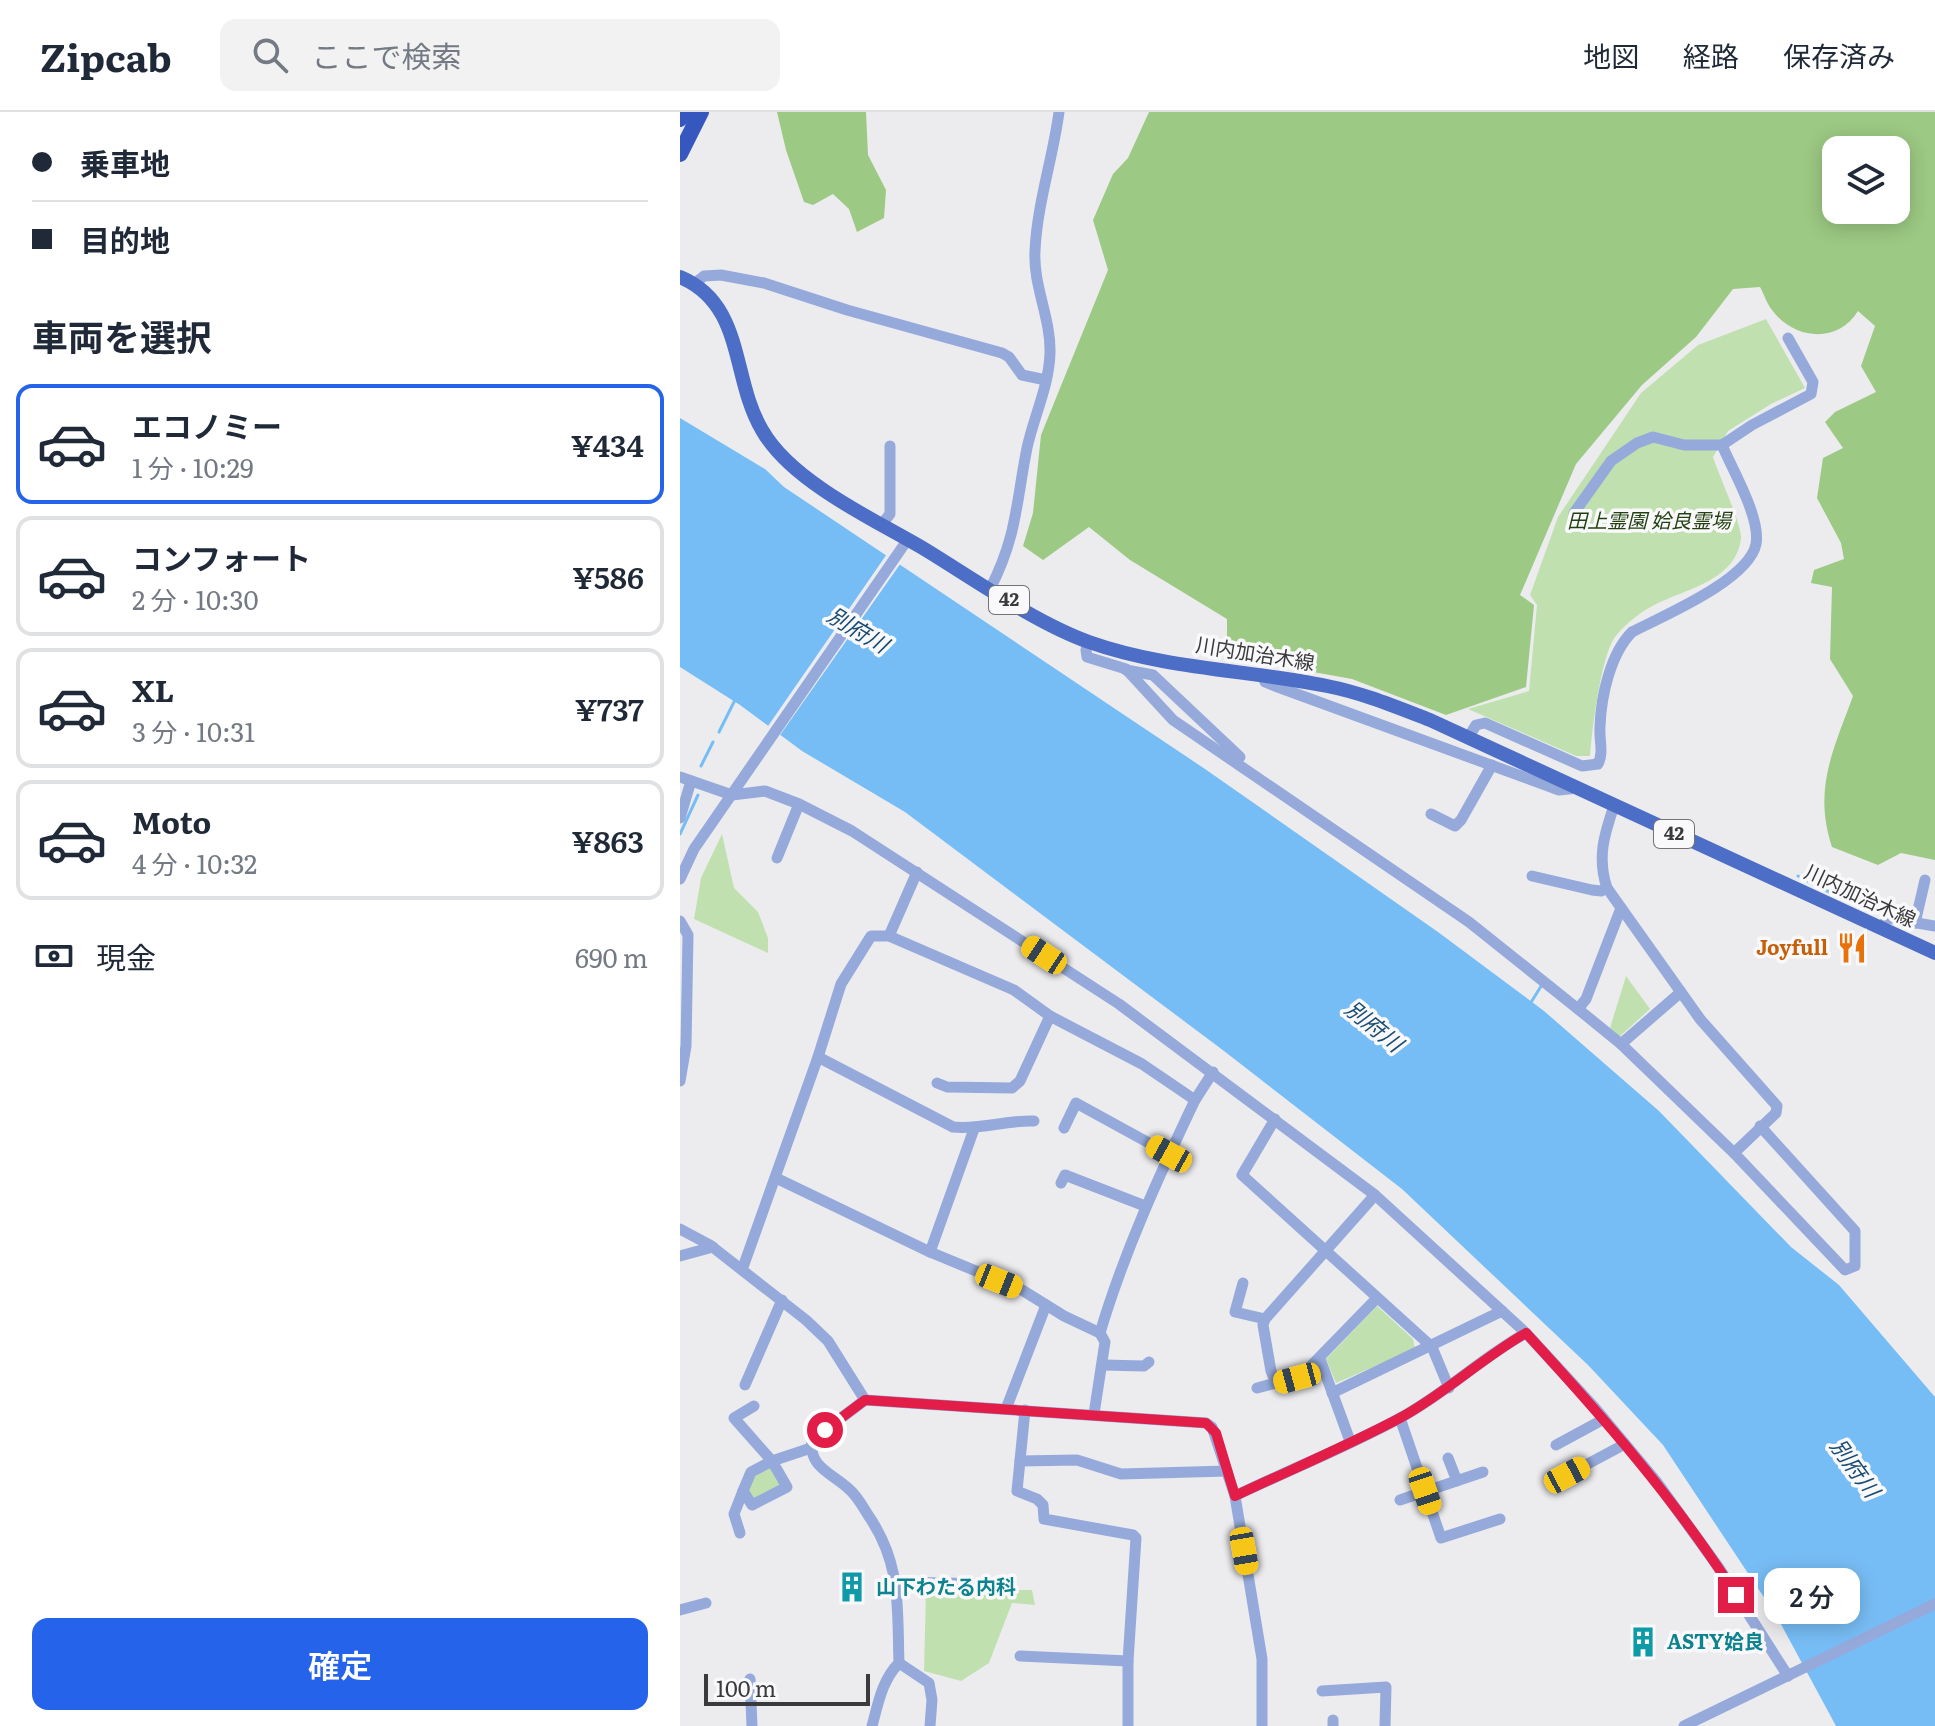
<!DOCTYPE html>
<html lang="ja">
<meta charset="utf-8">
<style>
body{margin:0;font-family:Literata,"Noto Sans JP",serif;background:#f2f2f3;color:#1f2937;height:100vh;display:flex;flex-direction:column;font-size:30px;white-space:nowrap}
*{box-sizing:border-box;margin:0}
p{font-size:26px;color:#747a83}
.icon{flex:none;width:44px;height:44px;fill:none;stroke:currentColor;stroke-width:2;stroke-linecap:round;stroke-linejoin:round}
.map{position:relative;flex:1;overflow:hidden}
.sheet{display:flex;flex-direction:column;background:#fff;width:680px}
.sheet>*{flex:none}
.hud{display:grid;align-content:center;height:176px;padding:0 32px;background:#fff}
.buttons{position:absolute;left:1142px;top:24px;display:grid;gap:16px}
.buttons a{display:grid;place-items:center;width:88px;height:88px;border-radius:16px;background:#fff;box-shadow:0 4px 20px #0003;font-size:40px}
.scale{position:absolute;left:24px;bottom:20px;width:166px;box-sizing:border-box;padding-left:8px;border:4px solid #3a3a3b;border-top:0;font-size:22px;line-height:28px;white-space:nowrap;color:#3a3a3b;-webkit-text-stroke:6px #f9f9fc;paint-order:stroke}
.end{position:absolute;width:36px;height:36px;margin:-18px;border:10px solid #e11d48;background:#fff;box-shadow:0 0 0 4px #fff}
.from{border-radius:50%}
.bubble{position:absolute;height:56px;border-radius:16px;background:#fff;box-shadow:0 4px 20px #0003;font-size:26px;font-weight:600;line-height:56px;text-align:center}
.car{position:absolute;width:24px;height:48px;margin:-24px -12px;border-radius:10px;box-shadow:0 0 6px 2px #0007;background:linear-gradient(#f5c518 24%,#345 0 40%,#f5c518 0 76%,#345 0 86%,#f5c518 0)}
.hud b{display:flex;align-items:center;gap:28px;height:76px;font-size:30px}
.hud b+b{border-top:2px solid #e0e1e3}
.hud i{width:20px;height:20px;background:#1f2937}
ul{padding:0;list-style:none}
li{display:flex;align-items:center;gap:24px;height:120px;margin:0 16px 12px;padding:0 16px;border:4px solid #e0e1e3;border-radius:16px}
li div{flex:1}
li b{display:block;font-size:30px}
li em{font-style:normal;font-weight:600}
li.on{border-color:#2563eb}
li>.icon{width:72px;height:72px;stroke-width:1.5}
h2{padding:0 32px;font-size:36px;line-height:96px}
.pay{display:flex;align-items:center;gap:20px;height:88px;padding:0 32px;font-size:30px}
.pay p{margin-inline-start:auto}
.cta{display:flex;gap:16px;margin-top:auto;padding:16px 32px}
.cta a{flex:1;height:92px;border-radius:16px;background:#2563eb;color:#fff;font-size:32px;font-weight:600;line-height:92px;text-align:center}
header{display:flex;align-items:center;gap:48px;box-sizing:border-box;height:112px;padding:0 40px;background:#fff;border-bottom:2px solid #e0e1e3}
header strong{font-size:38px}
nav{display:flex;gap:44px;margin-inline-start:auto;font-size:28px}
.search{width:560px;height:72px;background:#f2f2f3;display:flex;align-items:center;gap:20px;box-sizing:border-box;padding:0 28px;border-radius:16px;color:#747a83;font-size:30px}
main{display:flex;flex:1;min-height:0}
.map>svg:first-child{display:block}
.green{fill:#c0e1af}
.forest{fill:#9cc983;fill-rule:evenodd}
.water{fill:#77bdf5}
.pier{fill:#ececef}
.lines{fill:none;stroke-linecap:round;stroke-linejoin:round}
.stream{stroke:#77bdf5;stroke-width:3}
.minor{stroke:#95aadb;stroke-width:11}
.major{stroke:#4d6ec6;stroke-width:14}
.highway{stroke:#3557be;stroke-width:16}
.route{stroke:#e11d48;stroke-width:10}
.labels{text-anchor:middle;stroke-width:7;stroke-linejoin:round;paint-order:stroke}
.shield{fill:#f9f9fc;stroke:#737375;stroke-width:2}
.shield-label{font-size:18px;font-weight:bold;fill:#3a3a3b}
.park-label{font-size:20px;font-style:italic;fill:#244110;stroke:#f9f9fc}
.street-label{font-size:20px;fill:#3a3a3b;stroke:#f9f9fc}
.food-label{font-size:20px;font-weight:bold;fill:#c56008;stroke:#f9f9fc;text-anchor:end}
.culture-label{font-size:20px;font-weight:bold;fill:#0d838f;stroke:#f9f9fc;text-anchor:start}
.water-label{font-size:22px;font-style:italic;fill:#194c71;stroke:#f9f9fc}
</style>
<header>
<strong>Zipcab</strong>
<div class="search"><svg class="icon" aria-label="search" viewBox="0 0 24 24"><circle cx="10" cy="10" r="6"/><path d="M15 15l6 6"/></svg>ここで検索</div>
<nav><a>地図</a><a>経路</a><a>保存済み</a></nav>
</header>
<main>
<section class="sheet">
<div class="hud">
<b><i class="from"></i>乗車地</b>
<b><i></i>目的地</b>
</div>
<h2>車両を選択</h2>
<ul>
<li class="on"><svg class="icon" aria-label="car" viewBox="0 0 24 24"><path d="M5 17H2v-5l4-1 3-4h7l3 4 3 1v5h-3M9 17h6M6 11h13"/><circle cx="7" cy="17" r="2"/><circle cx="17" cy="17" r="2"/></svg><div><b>エコノミー</b><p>1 分 · 10:29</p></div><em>¥434</em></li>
<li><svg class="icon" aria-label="car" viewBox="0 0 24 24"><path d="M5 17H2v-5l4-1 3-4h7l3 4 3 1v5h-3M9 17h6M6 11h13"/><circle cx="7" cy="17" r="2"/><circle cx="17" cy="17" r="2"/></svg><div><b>コンフォート</b><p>2 分 · 10:30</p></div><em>¥586</em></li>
<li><svg class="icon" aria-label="car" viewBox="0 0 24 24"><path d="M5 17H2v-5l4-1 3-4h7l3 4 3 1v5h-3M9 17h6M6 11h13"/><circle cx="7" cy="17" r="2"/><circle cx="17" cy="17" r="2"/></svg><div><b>XL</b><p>3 分 · 10:31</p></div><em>¥737</em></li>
<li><svg class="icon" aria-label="car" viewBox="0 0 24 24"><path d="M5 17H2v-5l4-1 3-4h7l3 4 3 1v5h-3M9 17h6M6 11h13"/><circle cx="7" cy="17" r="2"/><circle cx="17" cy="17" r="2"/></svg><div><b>Moto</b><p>4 分 · 10:32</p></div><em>¥863</em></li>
</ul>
<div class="pay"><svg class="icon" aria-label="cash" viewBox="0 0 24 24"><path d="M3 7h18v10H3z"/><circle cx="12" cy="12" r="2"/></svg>現金<p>690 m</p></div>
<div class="cta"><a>確定</a></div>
</section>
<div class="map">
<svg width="1255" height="1614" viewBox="0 0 1255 1614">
<rect width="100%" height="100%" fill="#ececef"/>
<!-- green -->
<g class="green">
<path d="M1086,207L1125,276L1091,292L1048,319L1033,345C1038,361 1062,413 1061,426C1057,467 1008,477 978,491C962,499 947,510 935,525C921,544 912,618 910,644H896L788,597L849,579L857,493L850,483L878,405L961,281L1018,233Z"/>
<path d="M42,722L54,776L78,800L88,826V841L14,807L21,766Z"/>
<path d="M946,864L970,897L939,925L930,916Z"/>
<path d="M697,1194L733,1227L735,1237L656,1271L646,1247Z"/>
<path d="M91,1350L105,1374L73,1391L67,1379L73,1360Z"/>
<path d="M246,1478H352L355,1493L332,1491L309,1551L281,1569L244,1559Z"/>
</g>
<!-- forest -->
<g class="forest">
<path d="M97,0H186L188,43L206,78L204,106L177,120L169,97L153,82L133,93L124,90L106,38Z"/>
<path d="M469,0H1255V748L1221,741L1198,753L1152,735C1133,677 1153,639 1173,584L1150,547L1152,475L1131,471L1134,458L1164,447L1161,431L1137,386L1143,346L1163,336L1145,310L1155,300L1196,280L1181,254L1195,214L1178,199C1158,232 1114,228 1092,198C1087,192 1084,182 1080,175L1053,177L1016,225L962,273L896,352L840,483L854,493L846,575L766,603L672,567L578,550L547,538V507L450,448L409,415L363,448L343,434L353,401L361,323L428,158L413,108L433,62L448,46ZM1216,38V98H1156V38Z"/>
</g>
<!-- water -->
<path class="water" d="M0,306L85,357L104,375L525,657L758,820L864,899L979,999L1111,1135L1159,1173L1255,1285V1614H1156L1097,1505L983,1333L908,1253L722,1077L544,939L225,700L122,639L60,593L0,555Z"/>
<!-- pier -->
<path class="pier" d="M209,439L223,448L98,626L86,617Z"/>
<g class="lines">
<!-- stream -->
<g class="stream">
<path d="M39,620L55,588"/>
<path d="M21,654L33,630"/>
<path d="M0,722L18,683"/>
<path d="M1118,764L1153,782L1228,804"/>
<path d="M850,892L863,871"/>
</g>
<!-- minor -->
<g class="minor">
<path d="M14,172L24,164L41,163L84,171L167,198L322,241L329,245L342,263L366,268"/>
<path d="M1042,333L1072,313L1131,282L1133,270L1108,226"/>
<path d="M202,412L210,402V334"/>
<path d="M310,477C337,425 336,391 347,336C354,304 369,274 370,241C371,206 353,174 355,139C357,92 373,46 379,0"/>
<path d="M408,529L406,538L407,545L446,557L493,608L789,810L898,897"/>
<path d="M446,558L473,563L560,645"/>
<path d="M582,562L585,570L595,574L879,678L898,676"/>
<path d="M788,626L796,613L805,611L902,654L918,652C924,640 919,629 920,615C921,585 930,542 952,520C983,504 1069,468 1076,432C1081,406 1052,357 1042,333H1004L973,325L957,331L931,349L894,401"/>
<path d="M0,665L52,683L85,679L119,692L172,719L439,892L695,1083L846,1221L915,1296L976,1369L1039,1456L1108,1564"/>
<path d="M934,694C924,723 917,746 927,776L1020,907L1097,994L1096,1001L1054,1041L1165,1158L1175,1154V1119L1080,1014"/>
<path d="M751,702L775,714L781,708L812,653"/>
<path d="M0,706L11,669"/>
<path d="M97,746L119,692"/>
<path d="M852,764L912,778L921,779L927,776"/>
<path d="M0,767L14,737L228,427"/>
<path d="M941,796L906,887L898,897L941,932"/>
<path d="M0,809L8,823L6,934L0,969"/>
<path d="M1235,811L1245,768"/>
<path d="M1201,816L1208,806L1255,814"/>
<path d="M209,824L237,760"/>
<path d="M1001,880L941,932L1054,1041"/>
<path d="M138,945L273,1015C301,1018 326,1008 354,1009"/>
<path d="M257,971L267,975L332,976L340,969L370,904"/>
<path d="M515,988L533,960"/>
<path d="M595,1007L562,1063L752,1235L769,1276"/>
<path d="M384,1016L396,991L489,1042"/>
<path d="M96,1066L250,1140L342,1178L384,1204L420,1221"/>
<path d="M381,1071L385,1063L465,1094"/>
<path d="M695,1083L585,1207L583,1213L591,1259L596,1271L617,1266L624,1261L697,1186"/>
<path d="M0,1117L30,1133L126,1208L148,1229L185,1288"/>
<path d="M250,1140L294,1017"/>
<path d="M0,1144L33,1135"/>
<path d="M62,1158L138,945L161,872L191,824H209L334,878L370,904L462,952L515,988C479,1064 444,1140 420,1221L425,1230L414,1302"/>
<path d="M563,1171L555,1200L585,1207"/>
<path d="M640,1247L670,1329"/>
<path d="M423,1253L464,1254L469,1250"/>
<path d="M65,1273L102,1188"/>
<path d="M577,1276L596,1271"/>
<path d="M652,1281L822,1199"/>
<path d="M74,1294L54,1306L92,1349L107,1375L72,1393L63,1379L71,1360L92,1349L131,1336"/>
<path d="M326,1297L366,1193"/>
<path d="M345,1298L337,1379L357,1387L363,1393L364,1407L453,1423L456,1426L448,1549V1614"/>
<path d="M720,1306L761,1426L820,1407"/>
<path d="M876,1333L924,1307"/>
<path d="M768,1346L777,1369"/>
<path d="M340,1349L397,1348L441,1362L547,1359"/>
<path d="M887,1363L945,1332"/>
<path d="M555,1384C609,1358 667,1335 720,1306C766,1281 801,1246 846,1221"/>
<path d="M720,1388L803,1360"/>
<path d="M60,1421L54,1402L63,1379"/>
<path d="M217,1470L310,1472"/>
<path d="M0,1498L26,1491"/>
<path d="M340,1544L448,1549"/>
<path d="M219,1551L249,1571L252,1588L250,1614"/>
<path d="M70,1567L72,1614"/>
<path d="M642,1579L706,1575L705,1614"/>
<path d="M192,1614C198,1592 202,1568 219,1551C217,1495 222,1452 188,1403C183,1395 177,1384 170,1378C153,1361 128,1356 132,1328L185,1288L526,1311L532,1315L555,1384L582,1547V1614"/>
<path d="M653,1614V1608"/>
<path d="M1004,1614L1255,1492"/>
</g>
<!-- major -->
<path class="major" d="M0,165C65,192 51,266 82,318C95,341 120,362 142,377C175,400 212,418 246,438C295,468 356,511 409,530C485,557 569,558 647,574C683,581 716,595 750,608L1255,841"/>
<!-- highway -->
<g class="highway">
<path d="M0,7L4,0"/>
<path d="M0,42L21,0"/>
</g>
</g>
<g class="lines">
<!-- route -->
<path class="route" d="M145,1318L185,1288L526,1311L536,1321L555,1384C610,1358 667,1334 720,1306C766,1281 802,1246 846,1221C922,1304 996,1388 1056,1483"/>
</g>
<!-- icons -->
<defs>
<g id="restaurant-bare" transform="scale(2.4)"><path d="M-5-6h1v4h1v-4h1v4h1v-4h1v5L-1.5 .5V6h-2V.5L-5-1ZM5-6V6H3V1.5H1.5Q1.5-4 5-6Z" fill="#e8710a" stroke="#f9f9fc" stroke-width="2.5" paint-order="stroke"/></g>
<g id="building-bare" transform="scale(2.4)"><path d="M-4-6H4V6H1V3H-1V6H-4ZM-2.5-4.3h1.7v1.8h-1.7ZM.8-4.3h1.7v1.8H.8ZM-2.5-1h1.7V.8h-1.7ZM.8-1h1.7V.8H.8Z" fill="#0f9aa8" stroke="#f9f9fc" stroke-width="2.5" paint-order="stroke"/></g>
</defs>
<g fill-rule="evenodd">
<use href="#restaurant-bare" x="1172" y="836"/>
<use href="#building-bare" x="172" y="1475"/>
<use href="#building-bare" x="963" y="1530"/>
</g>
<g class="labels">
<!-- shield labels -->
<g class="shield">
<rect x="309" y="474" width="40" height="28" rx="6"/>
<rect x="974" y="708" width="40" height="28" rx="6"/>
</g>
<g class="shield-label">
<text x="329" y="494">42</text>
<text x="994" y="728">42</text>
</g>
<!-- park labels -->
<g class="park-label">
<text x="969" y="416">田上霊園 姶良霊場</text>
</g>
<!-- street labels -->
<g class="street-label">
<text transform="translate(575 542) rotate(9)" y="7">川内加治木線</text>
<text transform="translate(1180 784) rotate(25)" y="7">川内加治木線</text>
</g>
<!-- food labels -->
<g class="food-label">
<text x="1148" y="843">Joyfull</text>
</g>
<!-- culture labels -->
<g class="culture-label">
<text x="196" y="1482">山下わたる内科</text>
<text x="987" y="1537">ASTY姶良</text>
</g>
<!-- water labels -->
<g class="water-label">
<text transform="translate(178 518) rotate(31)" y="8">別府川</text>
<text transform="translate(694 914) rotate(39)" y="8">別府川</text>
<text transform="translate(1175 1356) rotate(54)" y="8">別府川</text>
</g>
</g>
</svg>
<div class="buttons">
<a><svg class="icon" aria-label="layers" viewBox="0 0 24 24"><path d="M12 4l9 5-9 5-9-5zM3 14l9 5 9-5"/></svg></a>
</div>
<div class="scale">100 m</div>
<i class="end from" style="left:145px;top:1318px"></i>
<i class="end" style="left:1056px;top:1483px"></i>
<div class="bubble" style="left:1084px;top:1456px;width:96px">2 分</div>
<i class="car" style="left:364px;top:843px;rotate:303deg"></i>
<i class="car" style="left:489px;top:1042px;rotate:299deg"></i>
<i class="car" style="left:319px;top:1169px;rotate:112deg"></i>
<i class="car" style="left:617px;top:1266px;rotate:255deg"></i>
<i class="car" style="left:887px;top:1363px;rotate:62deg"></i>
<i class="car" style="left:745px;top:1379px;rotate:161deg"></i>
<i class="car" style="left:564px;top:1439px;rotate:170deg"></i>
</div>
</main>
